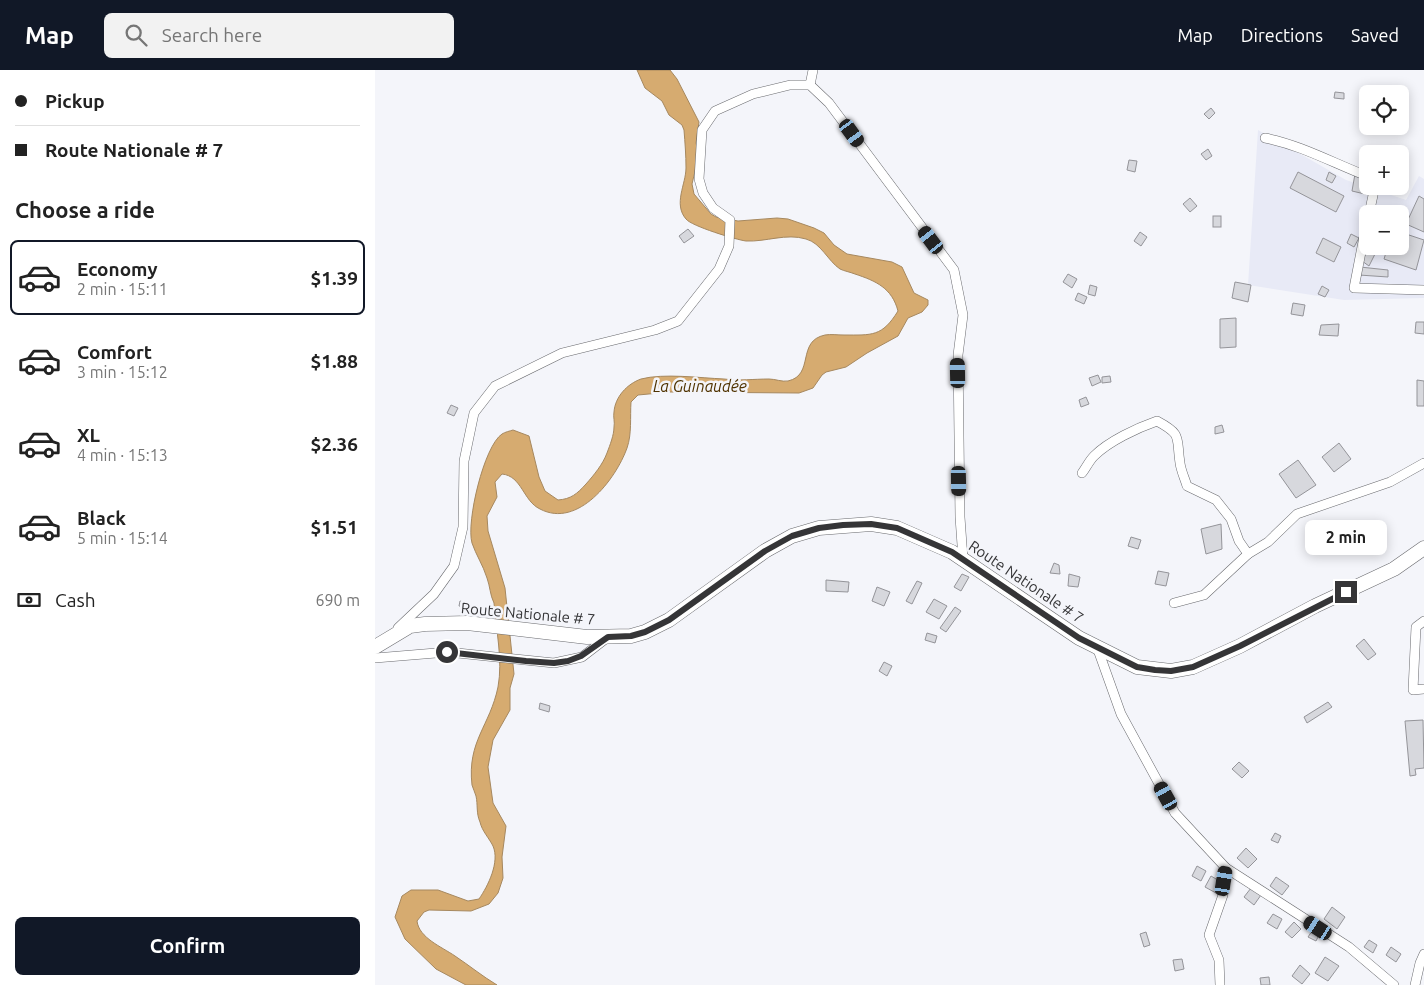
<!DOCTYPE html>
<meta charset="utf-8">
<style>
body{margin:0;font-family:Ubuntu,sans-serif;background:#f2f2f2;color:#222;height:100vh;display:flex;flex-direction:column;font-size:19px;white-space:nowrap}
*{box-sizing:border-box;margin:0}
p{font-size:16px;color:#767676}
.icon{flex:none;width:28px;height:28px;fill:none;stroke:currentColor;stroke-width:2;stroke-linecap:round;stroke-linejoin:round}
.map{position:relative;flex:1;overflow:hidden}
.side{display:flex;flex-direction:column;background:#fff;width:375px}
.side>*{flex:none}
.top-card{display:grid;align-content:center;height:110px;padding:0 15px;background:#fff}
.fabs{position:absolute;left:984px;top:15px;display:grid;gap:10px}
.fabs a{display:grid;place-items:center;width:50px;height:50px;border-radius:8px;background:#fff;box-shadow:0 2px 12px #0003;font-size:25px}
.end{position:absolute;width:22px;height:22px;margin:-11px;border:6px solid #353537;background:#fff;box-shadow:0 0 0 2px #fff}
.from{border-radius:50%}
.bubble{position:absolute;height:35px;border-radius:8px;background:#fff;box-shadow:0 2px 12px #0003;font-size:16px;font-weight:700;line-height:35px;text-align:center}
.car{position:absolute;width:15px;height:30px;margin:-15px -8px;border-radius:6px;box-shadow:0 0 4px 1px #0007;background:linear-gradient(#222 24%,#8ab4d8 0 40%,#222 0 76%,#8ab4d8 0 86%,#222 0)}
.top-card b{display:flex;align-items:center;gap:18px;height:48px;font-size:19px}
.top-card b+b{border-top:1px solid #e0e0e0}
.top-card i{width:12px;height:12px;background:#222}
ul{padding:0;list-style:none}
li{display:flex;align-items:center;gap:15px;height:75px;margin:0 10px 8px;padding:0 5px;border:2px solid transparent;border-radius:8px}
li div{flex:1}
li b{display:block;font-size:19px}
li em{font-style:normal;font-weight:700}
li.current{border-color:#111827}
li>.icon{width:45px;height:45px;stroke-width:1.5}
h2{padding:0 15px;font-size:22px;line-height:60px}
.pay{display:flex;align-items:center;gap:12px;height:55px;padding:0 15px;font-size:19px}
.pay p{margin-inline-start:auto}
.button{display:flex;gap:10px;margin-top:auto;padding:10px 15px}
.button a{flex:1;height:58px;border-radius:8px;background:#111827;color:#fff;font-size:20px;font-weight:700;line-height:58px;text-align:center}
header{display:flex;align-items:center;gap:30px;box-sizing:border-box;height:70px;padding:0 25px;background:#111827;color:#fff}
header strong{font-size:24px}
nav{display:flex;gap:28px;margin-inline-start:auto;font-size:18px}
.search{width:350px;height:45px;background:#f2f2f2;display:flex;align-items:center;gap:12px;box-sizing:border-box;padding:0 18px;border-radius:8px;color:#767676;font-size:19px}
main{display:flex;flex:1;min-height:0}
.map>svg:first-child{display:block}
.built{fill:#e8eaf6;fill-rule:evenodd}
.water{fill:#d6ab70;stroke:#a6885f}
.building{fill:#d7d8dd;stroke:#949499}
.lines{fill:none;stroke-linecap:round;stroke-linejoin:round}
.street-casing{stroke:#696a6e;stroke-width:10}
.primary-casing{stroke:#696a6e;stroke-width:15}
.street{stroke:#fff;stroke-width:9}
.primary{stroke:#fff;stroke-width:14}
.route{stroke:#353537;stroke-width:6}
.labels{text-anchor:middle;stroke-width:5;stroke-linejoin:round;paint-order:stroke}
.street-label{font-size:15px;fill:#353537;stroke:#f4f5fa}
.water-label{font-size:16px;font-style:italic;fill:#503301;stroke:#f4f5fa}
</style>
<header>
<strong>Map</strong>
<div class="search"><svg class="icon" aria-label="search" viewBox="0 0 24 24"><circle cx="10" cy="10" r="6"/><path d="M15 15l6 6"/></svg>Search here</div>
<nav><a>Map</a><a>Directions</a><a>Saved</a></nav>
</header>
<main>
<section class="side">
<div class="top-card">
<b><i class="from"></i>Pickup</b>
<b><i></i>Route Nationale # 7</b>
</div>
<h2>Choose a ride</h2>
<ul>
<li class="current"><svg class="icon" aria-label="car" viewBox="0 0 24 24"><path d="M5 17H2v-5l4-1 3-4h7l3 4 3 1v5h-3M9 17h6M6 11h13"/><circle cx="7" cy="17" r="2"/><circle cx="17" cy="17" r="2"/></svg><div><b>Economy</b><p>2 min · 15:11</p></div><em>$1.39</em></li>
<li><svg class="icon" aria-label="car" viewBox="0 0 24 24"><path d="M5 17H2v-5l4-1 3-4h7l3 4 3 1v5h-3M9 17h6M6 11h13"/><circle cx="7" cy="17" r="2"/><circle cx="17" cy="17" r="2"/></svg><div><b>Comfort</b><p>3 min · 15:12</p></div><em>$1.88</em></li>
<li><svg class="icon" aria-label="car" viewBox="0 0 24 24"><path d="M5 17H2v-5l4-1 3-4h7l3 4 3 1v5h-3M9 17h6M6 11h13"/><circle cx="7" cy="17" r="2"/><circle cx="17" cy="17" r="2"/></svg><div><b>XL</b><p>4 min · 15:13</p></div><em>$2.36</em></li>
<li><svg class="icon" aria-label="car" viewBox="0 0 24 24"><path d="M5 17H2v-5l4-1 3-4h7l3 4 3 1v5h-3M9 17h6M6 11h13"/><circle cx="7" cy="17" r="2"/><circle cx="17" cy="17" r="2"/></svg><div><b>Black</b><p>5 min · 15:14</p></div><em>$1.51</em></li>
</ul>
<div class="pay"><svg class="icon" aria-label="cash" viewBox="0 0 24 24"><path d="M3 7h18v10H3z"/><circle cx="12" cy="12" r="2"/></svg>Cash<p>690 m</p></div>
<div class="button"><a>Confirm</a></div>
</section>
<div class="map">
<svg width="1049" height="915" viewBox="0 0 1049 915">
<rect width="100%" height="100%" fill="#f4f5fa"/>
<!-- built -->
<path class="built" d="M883,60L971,110L1031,130L1044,106L1049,109V228L969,230L873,215ZM992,144H1025V176H992Z"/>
<!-- water -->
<path class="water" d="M262,0H295L302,9L324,52L321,73L323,81L321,97L317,114L319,124L336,144L341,147L363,151L402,148L413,149L439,158L449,163L459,175L472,184L517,192L527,197L539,223L553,230V235L547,242L533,248L523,266L492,283L471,297L451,302L447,305L438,318L424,323L295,322L263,325L256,332C255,347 257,364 252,378C241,409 203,459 165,439C148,431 147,406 127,404L120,412L122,427L112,446L113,461L130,518L139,604L135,618V640L118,670L113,697L118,733L131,756L127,787L128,808L123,823L114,834L96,841L54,840L49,842L42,851C44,868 67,877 80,886C95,896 107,906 122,915H91L61,899L30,869L20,847L27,826L36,820H63L93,831L104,829C113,816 125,792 118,776C114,768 107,761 105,752C101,743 103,735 101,726C100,722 98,719 97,715C92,671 115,656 123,617C128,590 121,560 119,533C115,525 115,516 112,508C108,495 101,485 97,473C91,452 109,376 127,364C130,362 135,361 138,360L154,366L164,407L170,421L183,430C196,429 202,424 211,414C219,405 228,394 232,383C235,375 239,365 239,357C240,352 238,347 239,342C240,327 252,314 266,309C289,303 325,308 349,309C364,311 379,309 394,309C400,309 407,312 413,311C440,305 421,271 450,265C456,264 462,265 469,265C497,265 507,267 523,241C517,218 501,211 480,204C475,202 469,201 465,199C453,191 446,173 431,169C411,163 391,172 371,171C362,170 316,156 311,149C298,134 311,114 311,98C311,85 310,73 309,60L307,55L294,45L287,31L270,18Z"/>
<!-- building -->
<g class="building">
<path d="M960,22L969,23V29L959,28Z"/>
<path d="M836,38L840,43L834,49L829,44Z"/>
<path d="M833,79L837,86L831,90L826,84Z"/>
<path d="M754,90L762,91L760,102L752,100Z"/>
<path d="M923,102L969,126L961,142L915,118Z"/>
<path d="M954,102L961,106L957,113L951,110Z"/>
<path d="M980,104L992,107V116H995L994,125L977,121Z"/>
<path d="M1044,126L1049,129V162L1031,154Z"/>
<path d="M815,128L822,136L815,142L808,134Z"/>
<rect x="838" y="146" width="8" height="11"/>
<path d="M313,159L319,166L309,173L304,166Z"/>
<path d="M765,162L772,167L766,176L759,171Z"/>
<path d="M1025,162L1049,170L1041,200L1009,189L1013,176H1025Z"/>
<path d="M976,164L984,168L979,177L972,173Z"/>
<path d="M948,168L966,177L959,192L941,183Z"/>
<path d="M995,176H1004L994,196L987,191Z"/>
<path d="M985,197L1013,200V207L984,205Z"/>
<path d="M693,204L702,209L697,218L688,212Z"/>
<path d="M860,212L876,215L873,232L857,228Z"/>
<path d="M715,215L722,217L720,226L713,224Z"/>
<path d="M947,216L954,220L950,227L943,224Z"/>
<path d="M703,223L712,227L709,234L700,230Z"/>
<path d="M918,233L930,235L928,246L916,244Z"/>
<path d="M861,248V277L845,278V249Z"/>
<path d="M1041,252H1049V264L1040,263Z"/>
<path d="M964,254L963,266L944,265L946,255Z"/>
<path d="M723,305L726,312L717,316L714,308Z"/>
<path d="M735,306L736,312L727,313V307Z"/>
<path d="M1042,310L1049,311V336H1042Z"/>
<path d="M711,327L714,334L706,337L704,330Z"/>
<path d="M76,335L83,338L79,346L72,343Z"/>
<path d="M847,355L849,362L840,364V357Z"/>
<path d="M964,373L976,389L959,402L947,387Z"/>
<path d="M923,390L941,415L921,428L904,404Z"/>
<path d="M846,454L847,479L831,484L826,459Z"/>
<path d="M756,467L766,470L763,479L753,476Z"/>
<path d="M679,493L684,495L685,504L675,503Z"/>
<path d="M783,501L794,503L791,516L780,514Z"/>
<path d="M587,504L594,507L586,521L579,517Z"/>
<path d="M694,504L705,507L703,517L693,516Z"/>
<path d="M451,510L474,512L473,522L451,521Z"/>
<path d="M542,511L547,513L537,534L531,531Z"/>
<path d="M502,517L515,522L509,536L497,531Z"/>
<path d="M559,529L572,536L564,549L551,542Z"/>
<path d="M85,531L95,534L94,539L84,536Z"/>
<path d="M580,537L586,541L571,562L565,558Z"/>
<path d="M552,563L562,566L560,573L550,570Z"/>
<path d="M989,569L1001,584L993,590L981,576Z"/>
<path d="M509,592L517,596L512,606L504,601Z"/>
<path d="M953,632L957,637L932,653L929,647Z"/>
<path d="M165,633L175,636L174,642L164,639Z"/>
<path d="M1048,650L1049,698L1040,699L1041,705L1035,706L1030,651Z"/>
<path d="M864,692L874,701L867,708L857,699Z"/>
<path d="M900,763L906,766L903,773L896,770Z"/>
<path d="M871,778L882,789L873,798L862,788Z"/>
<path d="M822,796L831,801L826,811L817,806Z"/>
<path d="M836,806L848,813L841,823L830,817Z"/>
<path d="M901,807L914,816L907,825L895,816Z"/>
<path d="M876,818L886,825L879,835L869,827Z"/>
<path d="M957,837L970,847L962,859L949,849Z"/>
<path d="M898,844L907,849L902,859L892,853Z"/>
<path d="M919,852L926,859L917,868L910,862Z"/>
<path d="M937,861L944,865L941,871L933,867Z"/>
<path d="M771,862L775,875L769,877L765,864Z"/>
<path d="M994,870L1002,875L998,883L989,877Z"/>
<path d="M1016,877L1026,884L1021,892L1011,885Z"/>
<path d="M950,887L964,896L953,911L940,903Z"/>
<path d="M807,889L809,899L800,901L798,890Z"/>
<path d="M925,895L935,904L927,914L917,906Z"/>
<path d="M894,907L895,915H886L885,908Z"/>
</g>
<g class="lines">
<!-- street casing -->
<g class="street-casing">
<g id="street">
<path d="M435,15L438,0"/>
<path d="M890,68C926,75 958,93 992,106"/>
<path d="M994,144L1000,116"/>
<path d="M992,151L979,218L1049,220"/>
<path d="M707,403C711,398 714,391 719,386C734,371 762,358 782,351C808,365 801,367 805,393C806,401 810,409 812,416L841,430L856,449L864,471L873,484"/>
<path d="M799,533L829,525L873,484L893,472L922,444L1015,412L1049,393"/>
<path d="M1049,551L1041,557L1038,620L1049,619"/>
<path d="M23,558L59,524L79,496L88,457L89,391L99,343L120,316L187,283L280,260L303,251L344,199L354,176L355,150L338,138L328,123L324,109L327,60L340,41L378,24L415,15H435L454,33L579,200L588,245L583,285L585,447L588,489"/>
<path d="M722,577L746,644L800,743L851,798L974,877L1019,915"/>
<path d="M0,588L73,582L179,593L207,587L233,567"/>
<path d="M845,915L844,890L834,865L848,825L851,798"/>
<path d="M1040,915L1045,893L1049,884"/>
</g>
</g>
<!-- primary casing -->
<g class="primary-casing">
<path id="primary" d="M0,577L35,556L50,554L92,553L212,567L256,566L270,562L294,550L390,481L417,466L444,458L496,454L522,458L577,482L704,568L762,597L796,601L818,597L865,576L940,536L1019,499L1049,478"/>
</g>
<!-- street -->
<use href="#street" class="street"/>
<!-- primary -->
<use href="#primary" class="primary"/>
</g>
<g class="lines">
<!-- route -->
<path class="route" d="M72,582L151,591L179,593L193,591L206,586L233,567L256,566L270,562L294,550L390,481L417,466L444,458L468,455L496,454L522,458L577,482L704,568L762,597L780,600L796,601L818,597L865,576L971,522"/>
</g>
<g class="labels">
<!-- street labels -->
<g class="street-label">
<text transform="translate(651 512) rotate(34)" y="5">Route Nationale # 7</text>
<text transform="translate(153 544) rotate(5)" y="5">Route Nationale # 7</text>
</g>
<!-- water labels -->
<g class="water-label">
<text x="325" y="322">La Guinaudée</text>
</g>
</g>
</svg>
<div class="fabs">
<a><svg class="icon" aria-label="locate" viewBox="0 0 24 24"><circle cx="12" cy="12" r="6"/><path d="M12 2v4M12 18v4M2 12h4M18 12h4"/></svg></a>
<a>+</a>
<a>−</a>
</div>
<i class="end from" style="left:72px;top:582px"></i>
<i class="end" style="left:971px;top:522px"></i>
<div class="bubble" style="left:930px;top:450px;width:82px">2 min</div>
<i class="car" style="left:477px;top:63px;rotate:144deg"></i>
<i class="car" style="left:556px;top:170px;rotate:323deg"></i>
<i class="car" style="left:583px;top:303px;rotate:359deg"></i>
<i class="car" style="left:584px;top:411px;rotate:179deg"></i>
<i class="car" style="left:791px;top:726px;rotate:331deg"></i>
<i class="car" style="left:849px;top:811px;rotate:9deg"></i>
<i class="car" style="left:943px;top:858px;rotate:303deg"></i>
</div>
</main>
